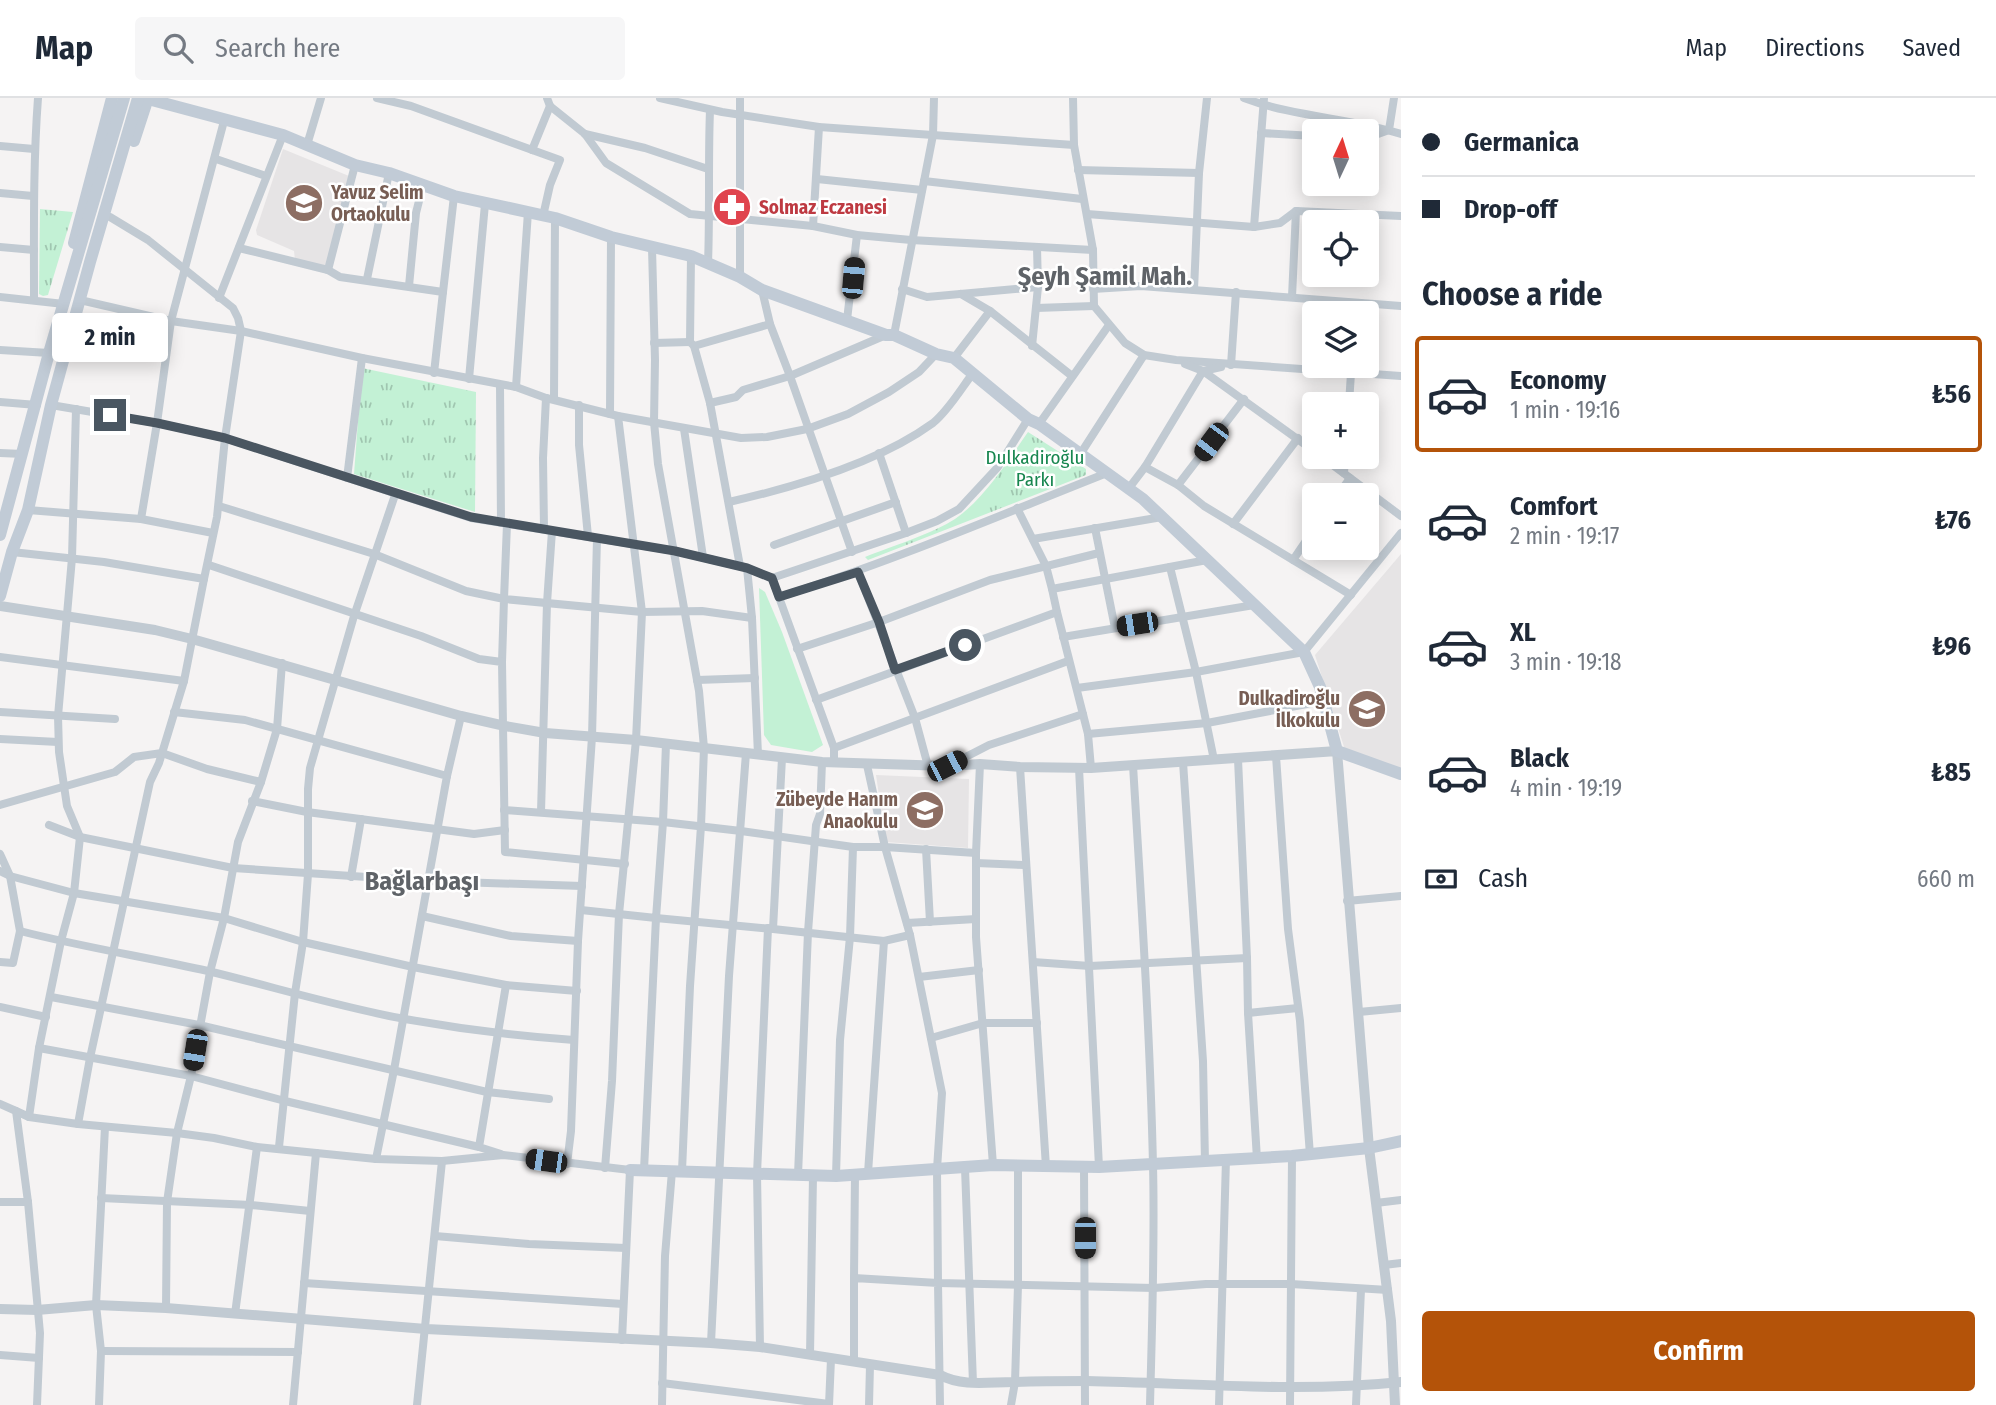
<!DOCTYPE html>
<meta charset="utf-8">
<style>
body{margin:0;font-family:"Fira Sans Condensed",sans-serif;background:#f6f6f7;color:#1f2937;height:100vh;display:flex;flex-direction:column;font-size:26px;white-space:nowrap}
*{box-sizing:border-box;margin:0}
p{font-size:23px;color:#747a83}
.icon{flex:none;width:38px;height:38px;fill:none;stroke:currentColor;stroke-width:2;stroke-linecap:round;stroke-linejoin:round}
.map{position:relative;flex:1;overflow:hidden}
.sheet{display:flex;flex-direction:column;background:#fff;width:595px}
.sheet>*{flex:none}
.top-card{display:grid;align-content:center;height:154px;padding:0 21px;background:#fff}
.needle{width:46px;rotate:4deg}
.tools{position:absolute;left:1302px;top:21px;display:grid;gap:14px}
.tools a{display:grid;place-items:center;width:77px;height:77px;border-radius:7px;background:#fff;box-shadow:0 4px 18px #0003;font-size:35px}
.end{position:absolute;width:32px;height:32px;margin:-16px;border:9px solid #4a5661;background:#fff;box-shadow:0 0 0 4px #fff}
.from{border-radius:50%}
.bubble{position:absolute;height:49px;border-radius:7px;background:#fff;box-shadow:0 4px 18px #0003;font-size:23px;font-weight:700;line-height:49px;text-align:center}
.car{position:absolute;width:21px;height:42px;margin:-21px -10px;border-radius:9px;box-shadow:0 0 5px 2px #0007;background:linear-gradient(#222 24%,#8ab4d8 0 40%,#222 0 76%,#8ab4d8 0 86%,#222 0)}
.top-card b{display:flex;align-items:center;gap:24px;height:66px;font-size:26px}
.top-card b+b{border-top:2px solid #e0e1e3}
.top-card i{width:18px;height:18px;background:#1f2937}
ul{padding:0;list-style:none}
li{display:flex;align-items:center;gap:21px;height:116px;margin:0 14px 10px;padding:0 7px;border:4px solid transparent;border-radius:7px}
li div{flex:1}
li b{display:block;font-size:26px}
li em{font-style:normal;font-weight:700}
li.selected{border-color:#b45309}
li>.icon{width:63px;height:63px;stroke-width:1.5}
h2{padding:0 21px;font-size:32px;line-height:84px}
.pay{display:flex;align-items:center;gap:18px;height:77px;padding:0 21px;font-size:26px}
.pay p{margin-inline-start:auto}
.primary-button{display:flex;gap:14px;margin-top:auto;padding:14px 21px}
.primary-button a{flex:1;height:80px;border-radius:7px;background:#b45309;color:#fff;font-size:28px;font-weight:700;line-height:80px;text-align:center}
header{display:flex;align-items:center;gap:42px;box-sizing:border-box;height:98px;padding:0 35px;background:#fff;border-bottom:2px solid #e0e1e3}
header strong{font-size:33px}
nav{display:flex;gap:38px;margin-inline-start:auto;font-size:24px}
.search{width:490px;height:63px;background:#f6f6f7;display:flex;align-items:center;gap:18px;box-sizing:border-box;padding:0 24px;border-radius:7px;color:#747a83;font-size:26px}
main{display:flex;flex:1;min-height:0}
.map>svg:first-child{display:block}
.education{fill:#e6e4e5}
.grass{fill:#c3f1d5}
.park{fill:url(#park-tufts)}
.lines{fill:none;stroke-linecap:round;stroke-linejoin:round}
.minor{stroke:#c1cad2;stroke-width:8}
.tertiary{stroke:#c1cad2;stroke-width:10}
.secondary{stroke:#c1cbd6;stroke-width:12}
.route{stroke:#4a5661;stroke-width:9}
.labels{text-anchor:middle;stroke-width:5;stroke-linejoin:round;paint-order:stroke}
.education-label{font-size:19px;font-weight:bold;fill:#785e54;stroke:#fff;text-anchor:end}
.health-label{font-size:19px;font-weight:bold;fill:#be3a42;stroke:#fff;text-anchor:start}
.park-label{font-size:19px;fill:#17864f;stroke:#fff}
.district-label{font-size:26px;font-weight:bold;fill:#5f6368;stroke:#fff}
</style>
<header>
<strong>Map</strong>
<div class="search"><svg class="icon" aria-label="search" viewBox="0 0 24 24"><circle cx="10" cy="10" r="6"/><path d="M15 15l6 6"/></svg>Search here</div>
<nav><a>Map</a><a>Directions</a><a>Saved</a></nav>
</header>
<main>
<div class="map">
<svg width="1401" height="1307" viewBox="0 0 1401 1307">
<defs>
<pattern id="park-tufts" width="24" height="20" patternUnits="userSpaceOnUse" patternTransform="scale(1.75)"><rect width="24" height="20" fill="#c3f1d5"/><path d="M3 7l-1-3M5 7V3M7 7l1-3M15 17l-1-3M17 17v-4M19 17l1-3" fill="none" stroke="#a0c6b0"/></pattern>
</defs>
<rect width="100%" height="100%" fill="#f5f3f3"/>
<!-- education -->
<g class="education">
<path d="M283,51L349,78L327,170L295,162L294,153L257,137L256,132Z"/>
<path d="M1401,456V671L1345,652L1315,557Z"/>
<path d="M876,677L969,681L968,750L886,744Z"/>
</g>
<!-- grass -->
<path class="grass" d="M759,490L765,494L782,534L823,647L812,654L771,647L764,637Z"/>
<!-- park -->
<g class="park">
<path d="M40,111L73,114L48,197L43,198L39,196Z"/>
<path d="M362,270L476,294L475,414L354,376Z"/>
<path d="M1028,334L1086,371V377L868,462L865,459C890,449 934,435 955,421C985,400 1007,364 1028,334Z"/>
</g>
<g class="lines">
<!-- minor -->
<g class="minor">
<path d="M377,0L411,8L560,62L550,87L543,118"/>
<path d="M547,0L550,8L585,36L606,65L690,116L813,128L857,137L911,142L1093,152"/>
<path d="M660,0L722,14L819,29L1074,47"/>
<path d="M1073,0L1074,47L1093,152L1094,208L1125,245L1144,257L1176,262L1401,278"/>
<path d="M1244,0C1294,19 1350,20 1401,36"/>
<path d="M1261,35L1314,38"/>
<path d="M585,36L645,50L708,71"/>
<path d="M1367,40L1389,32L1394,0"/>
<path d="M307,47L321,0"/>
<path d="M0,48L34,51"/>
<path d="M532,52L550,8"/>
<path d="M216,61L266,78"/>
<path d="M1078,72L1199,75"/>
<path d="M817,81L922,92"/>
<path d="M924,83L1082,101"/>
<path d="M0,95L33,98"/>
<path d="M1087,116L1254,129L1280,125L1296,113L1401,118"/>
<path d="M110,119L148,142L233,210L238,220L241,233L225,340L217,419L204,481"/>
<path d="M813,128L819,29"/>
<path d="M1254,129L1264,0"/>
<path d="M0,149L34,152"/>
<path d="M239,150L328,172L340,179L443,194L434,275"/>
<path d="M652,150L655,262L654,324L658,366L699,593L704,650L701,728L690,888L682,1073"/>
<path d="M691,158L690,244L694,248L710,305L740,468"/>
<path d="M708,165C710,114 708,63 710,12"/>
<path d="M328,172L355,67"/>
<path d="M740,179V0"/>
<path d="M367,181L389,75"/>
<path d="M409,188L416,115L423,87"/>
<path d="M902,191L927,199L1038,189"/>
<path d="M1093,191L1141,188L1401,208"/>
<path d="M762,192L770,226L790,278L852,454"/>
<path d="M1194,192L1199,75L1207,0"/>
<path d="M443,194L454,98"/>
<path d="M961,196L990,213L1072,278"/>
<path d="M0,199L64,206"/>
<path d="M1292,199L1296,113"/>
<path d="M219,200L283,37"/>
<path d="M34,201C34,134 33,67 38,0"/>
<path d="M80,202L171,223L241,233L362,260L516,289L546,300L618,318L741,340L767,339L807,331L848,316L889,294L919,274L936,256"/>
<path d="M1036,210L1094,208"/>
<path d="M847,222L857,137"/>
<path d="M894,237L933,37L934,0"/>
<path d="M654,245L690,244"/>
<path d="M694,248L770,226"/>
<path d="M1032,248L1038,189L1037,149"/>
<path d="M0,252L49,255"/>
<path d="M954,260L990,213"/>
<path d="M1185,266L1203,273L1314,353"/>
<path d="M1231,267L1236,194"/>
<path d="M469,281L485,106"/>
<path d="M500,287L501,425"/>
<path d="M516,289L528,114"/>
<path d="M554,301L555,120"/>
<path d="M0,304L37,307"/>
<path d="M710,305L736,299L743,292L790,278L886,237"/>
<path d="M1349,306L1351,275"/>
<path d="M51,307L157,325L225,340L471,420L675,453L747,470L772,480L834,650V665"/>
<path d="M579,307V347L588,438"/>
<path d="M610,316L611,139"/>
<path d="M1039,326L1109,227"/>
<path d="M684,331L703,459"/>
<path d="M0,355L23,356"/>
<path d="M879,355L906,435"/>
<path d="M1081,355L1144,257"/>
<path d="M1322,359L1401,418"/>
<path d="M1145,369L1178,387L1204,408L1351,497"/>
<path d="M1344,375L1345,359"/>
<path d="M347,380L362,260"/>
<path d="M1178,387L1244,301"/>
<path d="M1129,390L1145,369L1203,273L1221,269"/>
<path d="M1338,397L1350,380"/>
<path d="M729,404C795,389 878,365 933,325C948,313 961,291 973,275"/>
<path d="M219,408L374,456L466,493L504,501L502,564"/>
<path d="M1017,410L1046,468L1052,491"/>
<path d="M28,412L141,421L213,435"/>
<path d="M141,421L157,325L171,223L224,23"/>
<path d="M507,426L504,501L642,514L702,513L752,520"/>
<path d="M1233,426L1298,340"/>
<path d="M1095,430L1115,530"/>
<path d="M544,431L543,360L546,300"/>
<path d="M1033,441L1162,419"/>
<path d="M774,447L896,404"/>
<path d="M12,454L104,464L204,481L184,583L159,665L150,684L90,960L78,1026"/>
<path d="M1293,462L1314,431"/>
<path d="M209,467L421,538L479,561L502,564L505,754L625,766"/>
<path d="M1170,469L1196,574L1214,662"/>
<path d="M747,470L752,520L758,657"/>
<path d="M858,474L915,620L928,668"/>
<path d="M772,480L906,435L937,423L959,411L998,369L1028,321"/>
<path d="M779,499C891,464 998,418 1107,375"/>
<path d="M1057,514L1052,491L1207,462"/>
<path d="M1063,539L1254,507"/>
<path d="M797,551L879,524L990,482L1099,455"/>
<path d="M0,559L184,583"/>
<path d="M697,582L755,580"/>
<path d="M1077,590L1196,574L1304,554L1401,435"/>
<path d="M816,602L1057,514L1088,636L1091,670"/>
<path d="M0,614L115,621"/>
<path d="M174,614L245,622L447,678L394,972L376,1061"/>
<path d="M1088,636L1207,625L1323,603"/>
<path d="M0,641L58,644"/>
<path d="M834,650L1068,563"/>
<path d="M1276,658L1288,831L1300,923L1310,1057"/>
<path d="M1183,664L1203,963L1205,1064"/>
<path d="M980,666L976,755V839L993,1067"/>
<path d="M867,667L885,749L976,755"/>
<path d="M950,667L989,647L1083,616"/>
<path d="M1133,667C1141,800 1150,934 1153,1067C1155,1147 1152,1227 1150,1307"/>
<path d="M1020,669L1046,1069"/>
<path d="M1079,670L1099,1069"/>
<path d="M447,678L461,618"/>
<path d="M252,703L307,714L474,736L505,732"/>
<path d="M0,707L115,674L134,659L162,655L207,671L261,684"/>
<path d="M504,712L663,724L666,646"/>
<path d="M541,714L547,505L552,433"/>
<path d="M49,727L80,739L233,770L427,783L582,788"/>
<path d="M926,751L930,824"/>
<path d="M0,756L10,778L20,833L13,865L0,864"/>
<path d="M976,765L1025,767"/>
<path d="M0,773L10,778L74,795L224,820L303,844L413,869L506,887L577,893"/>
<path d="M351,779L361,721"/>
<path d="M1347,803L1401,798"/>
<path d="M581,812L656,820L663,724L741,733L853,749H885L910,837"/>
<path d="M422,818L511,838L578,843"/>
<path d="M907,825L976,821"/>
<path d="M773,831L884,843L910,837L942,995L937,1071L938,1185L1154,1190L1206,1186H1291L1388,1192"/>
<path d="M20,833C82,849 146,859 208,873C274,889 339,909 405,921C461,931 517,938 574,942"/>
<path d="M1247,860L1248,915L1257,1061"/>
<path d="M1033,864L1090,868L1247,860L1238,661"/>
<path d="M919,879L979,872"/>
<path d="M51,899L199,927L487,994L549,1001"/>
<path d="M0,909L46,919"/>
<path d="M1359,914L1401,910"/>
<path d="M1248,915L1298,910"/>
<path d="M931,940L983,925H1037"/>
<path d="M39,950L191,978L285,1003L479,1049"/>
<path d="M0,1006L16,1013L28,1104L40,1235L37,1307"/>
<path d="M16,1013L29,1019L78,1026L177,1035L214,1040L257,1049L376,1061L442,1063L503,1057L630,1072L622,1242"/>
<path d="M29,1019L39,950L61,843L74,795L80,739L67,708L59,654L58,618L72,460L76,311"/>
<path d="M279,1049L295,895L303,844L308,776V691L310,670L354,518L395,397"/>
<path d="M501,1056L479,1049L506,887"/>
<path d="M567,1066L571,1033L578,843L592,639L597,440"/>
<path d="M1084,1069L1085,1307"/>
<path d="M605,1070L612,983L619,816L636,642L642,514L618,318"/>
<path d="M965,1070L973,1285"/>
<path d="M644,1072L656,820L773,831L782,660"/>
<path d="M868,1075L884,843"/>
<path d="M798,1077L808,834L816,727L820,716L822,664"/>
<path d="M836,1078L840,942L850,839L853,749"/>
<path d="M101,1100L251,1107L310,1113"/>
<path d="M0,1104H28"/>
<path d="M1376,1105L1401,1102"/>
<path d="M435,1138L529,1146L626,1150"/>
<path d="M1384,1167L1401,1165"/>
<path d="M854,1180L855,1076"/>
<path d="M304,1185L623,1206"/>
<path d="M166,1210L167,1104L177,1035L191,978L210,874L224,820L238,744L261,684L277,631L282,565"/>
<path d="M235,1216L257,1049"/>
<path d="M711,1245L729,878L746,655"/>
<path d="M760,1249L757,1076L768,830"/>
<path d="M101,1253L298,1254"/>
<path d="M0,1257L39,1260"/>
<path d="M810,1257L813,1078"/>
<path d="M854,1264V1180L938,1185L940,1307"/>
<path d="M662,1285L829,1306"/>
<path d="M99,1307L101,1253L96,1207L105,1029"/>
<path d="M293,1307L316,1055"/>
<path d="M417,1307L442,1063"/>
<path d="M662,1307L665,1158L672,1073"/>
<path d="M829,1307L831,1261"/>
<path d="M869,1307L870,1267"/>
<path d="M1011,1307L1015,1284L1018,1187V1068"/>
<path d="M1219,1307L1226,1061"/>
<path d="M1290,1307L1292,1058"/>
<path d="M1356,1307L1361,1191"/>
</g>
<!-- tertiary -->
<g class="tertiary">
<path d="M0,508L155,532L192,541L461,618L505,628L545,635L636,642L822,664L947,668L980,666L1020,669L1091,670L1337,653L1369,1050L1391,1223L1395,1307"/>
<path d="M0,1211L37,1212L96,1207L166,1210L426,1231L711,1245L760,1249L940,1277C963,1289 988,1284 1013,1284C1038,1283 1063,1283 1087,1283C1192,1285 1297,1295 1401,1284"/>
</g>
<!-- secondary -->
<g class="secondary">
<path d="M148,1L283,37L355,67L389,75L454,98L555,120L611,139L691,158L740,179L762,192L886,237H894L936,256L954,260L1028,321L1039,326L1143,401L1304,554L1320,589L1337,653L1401,676"/>
<path d="M134,43L148,0"/>
<path d="M74,145L112,0"/>
<path d="M0,437L49,255L124,0"/>
<path d="M0,498L12,454L28,412L51,307L90,164L138,0"/>
<path d="M630,1072L836,1078L993,1067L1099,1069L1292,1058L1369,1050L1401,1043"/>
</g>
</g>
<g class="lines">
<!-- route -->
<path class="route" d="M110,317L157,325L225,340L471,419L675,453L747,470L772,480L779,499L858,474L879,524L895,572L965,547"/>
</g>
<!-- icons -->
<defs>
<g id="school-disc" transform="scale(2.0125)"><circle r="9.5" fill="#8d6e63" stroke="#fff"/><path d="M0-5L7-2L0 1L-7-2ZM-4 1L0 2.5L4 1V4Q0 6-4 4Z" fill="#fff"/></g>
<g id="pharmacy-disc" transform="scale(2.0125)"><circle r="9.5" fill="#e0444e" stroke="#fff"/><path d="M-2-6h4v4h4v4h-4v4h-4v-4h-4v-4h4Z" fill="#fff"/></g>
</defs>
<g fill-rule="evenodd">
<use href="#school-disc" x="304" y="105"/>
<use href="#pharmacy-disc" x="732" y="109"/>
<use href="#school-disc" x="1367" y="611"/>
<use href="#school-disc" x="925" y="712"/>
</g>
<g class="labels">
<!-- education labels -->
<g class="education-label">
<text x="331" y="101" text-anchor="start">Yavuz Selim<tspan x="331" dy="22">Ortaokulu</tspan></text>
<text x="1340" y="607">Dulkadiroğlu<tspan x="1340" dy="22">İlkokulu</tspan></text>
<text x="898" y="708">Zübeyde Hanım<tspan x="898" dy="22">Anaokulu</tspan></text>
</g>
<!-- health labels -->
<g class="health-label">
<text x="759" y="116">Solmaz Eczanesi</text>
</g>
<!-- park labels -->
<g class="park-label">
<text x="1035" y="366">Dulkadiroğlu<tspan x="1035" dy="22">Parkı</tspan></text>
</g>
<!-- district labels -->
<g class="district-label">
<text x="1105" y="187">Şeyh Şamil Mah.</text>
<text x="422" y="792">Bağlarbaşı</text>
</g>
</g>
</svg>
<div class="tools">
<a><svg class="needle" viewBox="-14 -14 28 28"><path d="M0-13l5 13h-10z" fill="#e53935"/><path d="M0 13l5-13h-10z" fill="#747a83"/></svg></a>
<a><svg class="icon" aria-label="locate" viewBox="0 0 24 24"><circle cx="12" cy="12" r="6"/><path d="M12 2v4M12 18v4M2 12h4M18 12h4"/></svg></a>
<a><svg class="icon" aria-label="layers" viewBox="0 0 24 24"><path d="M12 4l9 5-9 5-9-5zM3 14l9 5 9-5"/></svg></a>
<a>+</a>
<a>−</a>
</div>
<i class="end from" style="left:965px;top:547px"></i>
<i class="end" style="left:110px;top:317px"></i>
<div class="bubble" style="left:52px;top:215px;width:116px">2 min</div>
<i class="car" style="left:853px;top:180px;rotate:5deg"></i>
<i class="car" style="left:1211px;top:344px;rotate:217deg"></i>
<i class="car" style="left:1137px;top:526px;rotate:261deg"></i>
<i class="car" style="left:947px;top:668px;rotate:63deg"></i>
<i class="car" style="left:195px;top:952px;rotate:189deg"></i>
<i class="car" style="left:546px;top:1063px;rotate:278deg"></i>
<i class="car" style="left:1085px;top:1140px;rotate:180deg"></i>
</div>
<section class="sheet">
<div class="top-card">
<b><i class="from"></i>Germanica</b>
<b><i></i>Drop-off</b>
</div>
<h2>Choose a ride</h2>
<ul>
<li class="selected"><svg class="icon" aria-label="car" viewBox="0 0 24 24"><path d="M5 17H2v-5l4-1 3-4h7l3 4 3 1v5h-3M9 17h6M6 11h13"/><circle cx="7" cy="17" r="2"/><circle cx="17" cy="17" r="2"/></svg><div><b>Economy</b><p>1 min · 19:16</p></div><em>₺56</em></li>
<li><svg class="icon" aria-label="car" viewBox="0 0 24 24"><path d="M5 17H2v-5l4-1 3-4h7l3 4 3 1v5h-3M9 17h6M6 11h13"/><circle cx="7" cy="17" r="2"/><circle cx="17" cy="17" r="2"/></svg><div><b>Comfort</b><p>2 min · 19:17</p></div><em>₺76</em></li>
<li><svg class="icon" aria-label="car" viewBox="0 0 24 24"><path d="M5 17H2v-5l4-1 3-4h7l3 4 3 1v5h-3M9 17h6M6 11h13"/><circle cx="7" cy="17" r="2"/><circle cx="17" cy="17" r="2"/></svg><div><b>XL</b><p>3 min · 19:18</p></div><em>₺96</em></li>
<li><svg class="icon" aria-label="car" viewBox="0 0 24 24"><path d="M5 17H2v-5l4-1 3-4h7l3 4 3 1v5h-3M9 17h6M6 11h13"/><circle cx="7" cy="17" r="2"/><circle cx="17" cy="17" r="2"/></svg><div><b>Black</b><p>4 min · 19:19</p></div><em>₺85</em></li>
</ul>
<div class="pay"><svg class="icon" aria-label="cash" viewBox="0 0 24 24"><path d="M3 7h18v10H3z"/><circle cx="12" cy="12" r="2"/></svg>Cash<p>660 m</p></div>
<div class="primary-button"><a>Confirm</a></div>
</section>
</main>
